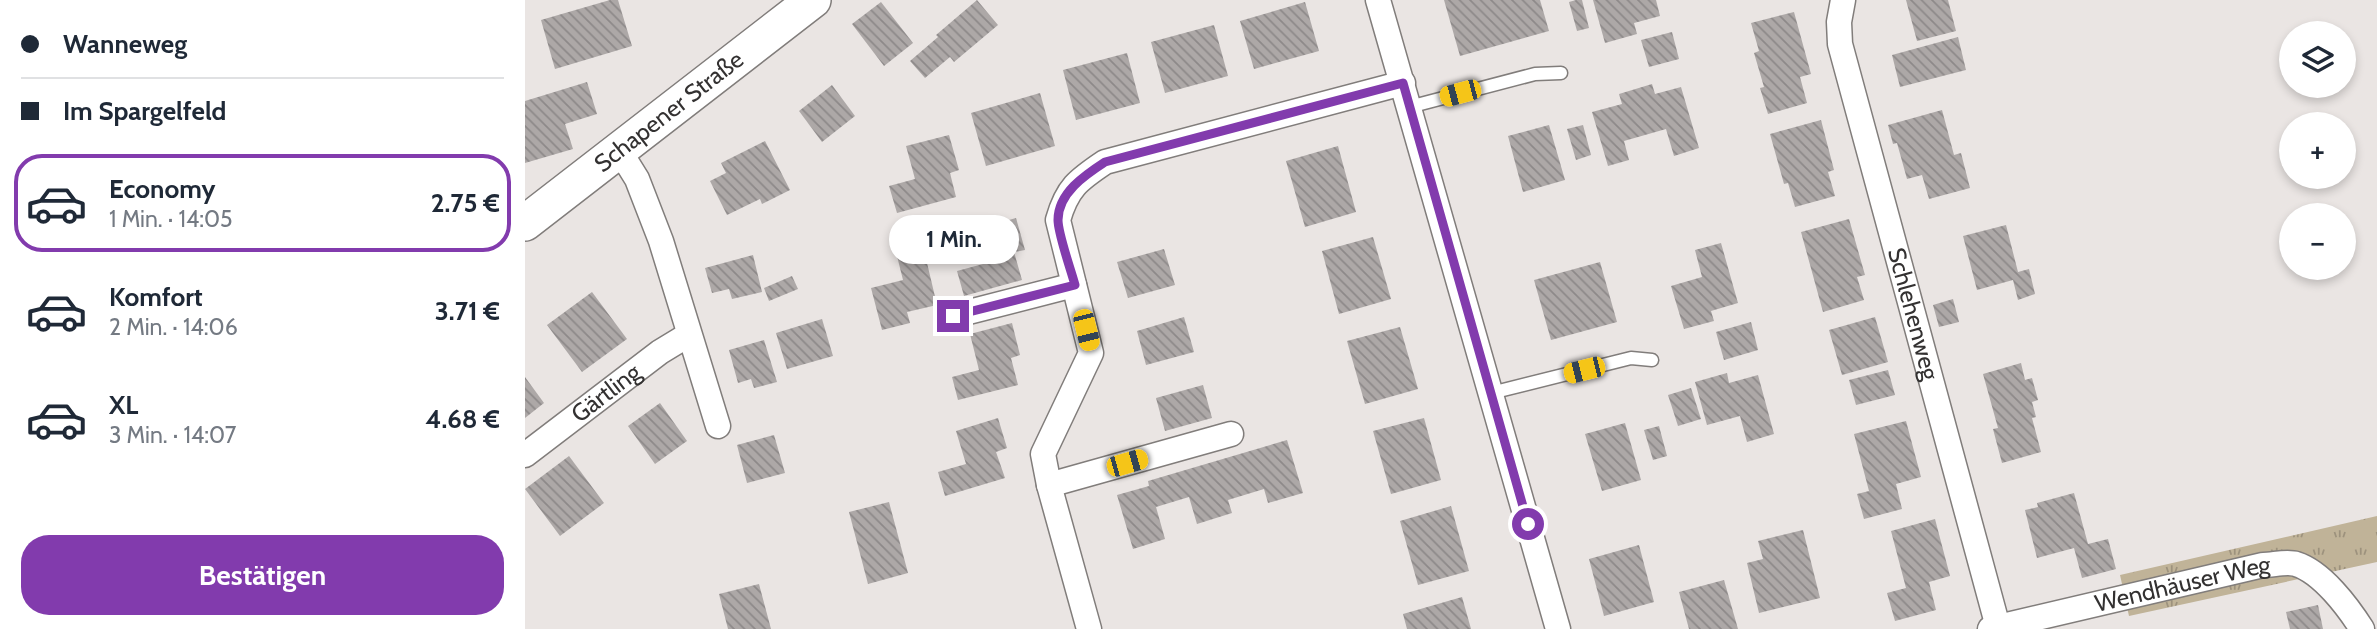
<!DOCTYPE html>
<html lang="de">
<meta charset="utf-8">
<style>
body{margin:0;font-family:Cabin,sans-serif;background:#f6f6f7;color:#1f2937;height:100vh;display:flex;flex-direction:column;font-size:26px;white-space:nowrap}
*{box-sizing:border-box;margin:0}
p{font-size:23px;color:#747a83}
.icon{flex:none;width:38px;height:38px;fill:none;stroke:currentColor;stroke-width:2;stroke-linecap:round;stroke-linejoin:round}
.map{position:relative;flex:1;overflow:hidden}
.sheet{display:flex;flex-direction:column;background:#fff;width:525px}
.sheet>*{flex:none}
.top-card{display:grid;align-content:center;height:154px;padding:0 21px;background:#fff}
.controls{position:absolute;left:1754px;top:21px;display:grid;gap:14px}
.controls a{display:grid;place-items:center;width:77px;height:77px;border-radius:50%;background:#fff;box-shadow:0 4px 10px #0003;font-size:35px}
.end{position:absolute;width:32px;height:32px;margin:-16px;border:9px solid #823bad;background:#fff;box-shadow:0 0 0 4px #fff}
.from{border-radius:50%}
.bubble{position:absolute;height:49px;border-radius:24px;background:#fff;box-shadow:0 4px 10px #0003;font-size:23px;font-weight:700;line-height:49px;text-align:center}
.car{position:absolute;width:21px;height:42px;margin:-21px -10px;border-radius:9px;box-shadow:0 0 5px 2px #0007;background:linear-gradient(#f5c518 24%,#345 0 40%,#f5c518 0 76%,#345 0 86%,#f5c518 0)}
.top-card b{display:flex;align-items:center;gap:24px;height:66px;font-size:26px}
.top-card b+b{border-top:2px solid #e0e1e3}
.top-card i{width:18px;height:18px;background:#1f2937}
ul{padding:0;list-style:none}
li{display:flex;align-items:center;gap:21px;height:98px;margin:0 14px 10px;padding:0 7px;border:4px solid transparent;border-radius:28px}
li div{flex:1}
li b{display:block;font-size:26px}
li em{font-style:normal;font-weight:700}
li.on{border-color:#823bad}
li>.icon{width:63px;height:63px;stroke-width:1.5}
.button{display:flex;gap:14px;margin-top:auto;padding:14px 21px}
.button a{flex:1;height:80px;border-radius:28px;background:#823bad;color:#fff;font-size:28px;font-weight:700;line-height:80px;text-align:center}
main{display:flex;flex:1;min-height:0}
.map>svg:first-child{display:block}
.grass{fill:url(#grass-tufts)}
.building{fill:url(#building-back-hatch)}
.lines{fill:none;stroke-linecap:round;stroke-linejoin:round}
.lane-casing{stroke:#817d7b;stroke-width:15}
.street-casing{stroke:#817d7b;stroke-width:27}
.secondary-casing{stroke:#817d7b;stroke-width:38}
.lane{stroke:#fff;stroke-width:12}
.street{stroke:#fff;stroke-width:24}
.secondary{stroke:#fff;stroke-width:35}
.route{stroke:#823bad;stroke-width:9}
.labels{text-anchor:middle;stroke-width:6;stroke-linejoin:round;paint-order:stroke}
.street-label{font-size:24px;fill:#333131;stroke:#eae5e3}
</style>
<main>
<section class="sheet">
<div class="top-card">
<b><i class="from"></i>Wanneweg</b>
<b><i></i>Im Spargelfeld</b>
</div>
<ul>
<li class="on"><svg class="icon" aria-label="car" viewBox="0 0 24 24"><path d="M5 17H2v-5l4-1 3-4h7l3 4 3 1v5h-3M9 17h6M6 11h13"/><circle cx="7" cy="17" r="2"/><circle cx="17" cy="17" r="2"/></svg><div><b>Economy</b><p>1 Min. · 14:05</p></div><em>2.75 €</em></li>
<li><svg class="icon" aria-label="car" viewBox="0 0 24 24"><path d="M5 17H2v-5l4-1 3-4h7l3 4 3 1v5h-3M9 17h6M6 11h13"/><circle cx="7" cy="17" r="2"/><circle cx="17" cy="17" r="2"/></svg><div><b>Komfort</b><p>2 Min. · 14:06</p></div><em>3.71 €</em></li>
<li><svg class="icon" aria-label="car" viewBox="0 0 24 24"><path d="M5 17H2v-5l4-1 3-4h7l3 4 3 1v5h-3M9 17h6M6 11h13"/><circle cx="7" cy="17" r="2"/><circle cx="17" cy="17" r="2"/></svg><div><b>XL</b><p>3 Min. · 14:07</p></div><em>4.68 €</em></li>
</ul>
<div class="button"><a>Bestätigen</a></div>
</section>
<div class="map">
<svg width="1852" height="629" viewBox="0 0 1852 629">
<defs>
<pattern id="grass-tufts" width="24" height="20" patternUnits="userSpaceOnUse" patternTransform="scale(1.75)"><rect width="24" height="20" fill="#c0b398"/><path d="M3 7l-1-3M5 7V3M7 7l1-3M15 17l-1-3M17 17v-4M19 17l1-3" fill="none" stroke="#9d927d"/></pattern>
<pattern id="building-back-hatch" width="6" height="6" patternUnits="userSpaceOnUse" patternTransform="scale(1.75)"><rect width="6" height="6" fill="#ada8a7"/><path d="M-1 5l2 2M0 0l6 6M5-1l2 2" fill="none" stroke="#8d8989"/></pattern>
</defs>
<rect width="100%" height="100%" fill="#eae5e3"/>
<!-- grass -->
<path class="grass" d="M1852,516V562L1604,616L1595,575Z"/>
<!-- building -->
<g class="building">
<path d="M85,0H93L107,46L30,69L16,20Z"/>
<path d="M452,0L473,25L429,62L425,57L400,78L385,61L413,37L411,35Z"/>
<path d="M919,0H1015L1024,31L935,56Z"/>
<path d="M1051,0H1057L1064,28L1052,31L1044,2Z"/>
<path d="M1068,0H1131L1135,16L1109,23L1112,34L1080,43Z"/>
<path d="M1381,0H1423L1431,31L1392,41Z"/>
<path d="M356,2L388,43L359,66L327,24Z"/>
<path d="M780,2L794,51L729,69L715,21Z"/>
<path d="M1269,12L1286,74L1275,77L1282,103L1243,114L1235,88L1239,87L1229,53L1234,51L1226,23Z"/>
<path d="M689,25L703,76L640,93L626,42Z"/>
<path d="M1147,32L1154,59L1124,67L1116,40Z"/>
<path d="M1433,37L1441,70L1375,87L1367,55Z"/>
<path d="M602,53L615,103L551,120L538,70Z"/>
<path d="M62,82L72,114L40,124L48,149L0,163V101Z"/>
<path d="M1127,84L1130,94L1156,87L1174,148L1149,156L1141,129L1099,141L1104,160L1083,166L1067,112L1097,104L1094,94Z"/>
<path d="M307,85L330,116L297,142L274,111Z"/>
<path d="M515,93L530,146L461,166L446,113Z"/>
<path d="M1417,110L1429,155L1436,153L1445,188L1404,199L1397,175L1382,179L1372,143L1368,144L1363,125Z"/>
<path d="M1296,120L1309,170L1303,172L1310,196L1270,207L1263,183L1259,184L1245,134Z"/>
<path d="M1024,125L1040,180L998,192L983,136Z"/>
<path d="M1058,125L1066,155L1051,160L1042,129Z"/>
<path d="M424,135L434,170L425,173L431,197L372,213L364,186L390,179L381,146Z"/>
<path d="M240,141L265,190L237,204L235,199L202,215L185,181L201,173L196,163Z"/>
<path d="M813,146L831,212L780,227L761,161Z"/>
<path d="M491,218L500,250L489,252L497,280L439,296L432,271L458,264L449,230Z"/>
<path d="M1324,219L1340,275L1332,277L1339,300L1298,312L1276,232Z"/>
<path d="M1481,225L1493,272L1504,269L1510,294L1493,300L1488,280L1452,290L1438,236Z"/>
<path d="M848,237L866,299L814,314L797,251Z"/>
<path d="M1196,243L1213,303L1186,311L1189,321L1159,329L1146,286L1177,277L1170,250Z"/>
<path d="M398,246L412,305L382,312L385,323L357,330L346,288L378,280L371,252Z"/>
<path d="M639,249L650,285L603,298L592,262Z"/>
<path d="M228,255L237,292L207,299L204,289L187,293L180,268Z"/>
<path d="M1075,262L1092,322L1026,340L1009,280Z"/>
<path d="M267,276L273,289L244,301L239,288Z"/>
<path d="M67,292L102,339L57,372L22,325Z"/>
<path d="M1428,299L1434,322L1414,327L1408,305Z"/>
<path d="M659,317L669,352L621,365L612,331Z"/>
<path d="M1350,317L1363,362L1317,375L1304,330Z"/>
<path d="M297,319L308,356L262,369L251,333Z"/>
<path d="M1226,322L1233,350L1199,360L1191,332Z"/>
<path d="M487,323L495,355L486,358L493,385L433,400L427,377L454,370L445,334Z"/>
<path d="M875,327L893,389L840,404L822,341Z"/>
<path d="M239,340L252,382L229,388L226,379L213,383L204,350Z"/>
<path d="M1496,363L1500,380L1507,378L1513,400L1507,402L1511,417L1507,418L1516,452L1477,463L1468,429L1473,428L1458,374Z"/>
<path d="M1363,370L1370,395L1331,405L1324,380Z"/>
<path d="M1202,373L1204,383L1233,375L1249,434L1222,442L1215,416L1182,425L1170,382Z"/>
<path d="M0,377L19,403L0,418Z"/>
<path d="M678,385L687,418L640,431L631,398Z"/>
<path d="M1166,388L1176,419L1153,426L1143,395Z"/>
<path d="M135,403L162,441L130,464L103,426Z"/>
<path d="M473,418L482,448L471,452L480,478L420,496L413,472L441,464L431,431Z"/>
<path d="M899,418L916,480L866,494L848,431Z"/>
<path d="M1381,421L1396,477L1371,484L1377,509L1339,519L1332,494L1344,491L1329,434Z"/>
<path d="M1100,423L1116,480L1077,491L1060,434Z"/>
<path d="M1134,426L1142,456L1128,460L1119,430Z"/>
<path d="M249,435L260,473L222,483L212,445Z"/>
<path d="M762,440L778,493L743,503L739,489L703,500L707,513L672,524L664,497L631,507L640,539L608,549L592,495L624,486L623,481Z"/>
<path d="M44,456L79,503L35,536L0,489Z"/>
<path d="M1549,493L1563,544L1583,539L1591,569L1557,578L1549,548L1512,558L1500,510L1513,507L1512,503Z"/>
<path d="M364,502L383,573L343,584L324,512Z"/>
<path d="M926,506L944,571L893,585L875,521Z"/>
<path d="M1410,519L1425,576L1404,582L1411,610L1370,621L1362,593L1381,588L1366,531Z"/>
<path d="M1278,530L1295,598L1234,613L1222,563L1238,559L1233,541Z"/>
<path d="M1114,545L1129,602L1079,616L1064,559Z"/>
<path d="M1199,580L1213,629H1164L1154,592Z"/>
<path d="M234,584L246,629H203L194,594Z"/>
<path d="M937,597L946,629H882L878,614Z"/>
<path d="M1793,605L1798,629H1765L1761,612Z"/>
</g>
<g class="lines">
<!-- lane casing -->
<g class="lane-casing">
<g id="lane">
<path d="M884,107L1010,74L1036,73"/>
<path d="M966,393L1106,358L1127,360"/>
</g>
</g>
<!-- street casing -->
<g class="street-casing">
<g id="street">
<path d="M853,0L1033,629"/>
<path id="s1" d="M1318,0L1314,22L1315,44L1473,627"/>
<path d="M94,150L112,179L136,241L193,426"/>
<path d="M428,316L549,285"/>
<path id="s2" d="M0,455L135,352L163,335"/>
<path d="M524,485L706,434"/>
<path d="M564,629L524,485L518,454L566,353L533,220C542,188 553,180 580,162L878,83"/>
<path id="s3" d="M1465,629L1738,565C1748,565 1762,561 1771,564C1797,572 1823,607 1837,629"/>
</g>
</g>
<!-- secondary casing -->
<g class="secondary-casing">
<g id="secondary">
<path id="s4" d="M0,223L288,0"/>
</g>
</g>
<!-- lane -->
<use href="#lane" class="lane"/>
<!-- street -->
<use href="#street" class="street"/>
<!-- secondary -->
<use href="#secondary" class="secondary"/>
</g>
<g class="lines">
<!-- route -->
<path class="route" d="M428,316L550,285C546,270 533,234 533,220C533,193 560,175 580,162L878,83L1003,524"/>
</g>
<g class="labels">
<!-- street labels -->
<g class="street-label">
<text dy="8" stroke="none"><textPath href="#s4" startOffset="182">Schapener Straße</textPath></text>
<text dy="8" stroke="none"><textPath href="#s1" startOffset="324">Schlehenweg</textPath></text>
<text dy="8" stroke="none"><textPath href="#s2" startOffset="102">Gärtling</textPath></text>
<text dy="8" stroke="none"><textPath href="#s3" startOffset="198">Wendhäuser Weg</textPath></text>
</g>
</g>
</svg>
<div class="controls">
<a><svg class="icon" aria-label="layers" viewBox="0 0 24 24"><path d="M12 4l9 5-9 5-9-5zM3 14l9 5 9-5"/></svg></a>
<a>+</a>
<a>−</a>
</div>
<i class="end from" style="left:1003px;top:524px"></i>
<i class="end" style="left:428px;top:316px"></i>
<div class="bubble" style="left:364px;top:215px;width:130px">1 Min.</div>
<i class="car" style="left:935px;top:93px;rotate:255deg"></i>
<i class="car" style="left:561px;top:330px;rotate:166deg"></i>
<i class="car" style="left:1059px;top:370px;rotate:256deg"></i>
<i class="car" style="left:602px;top:463px;rotate:74deg"></i>
</div>
</main>
